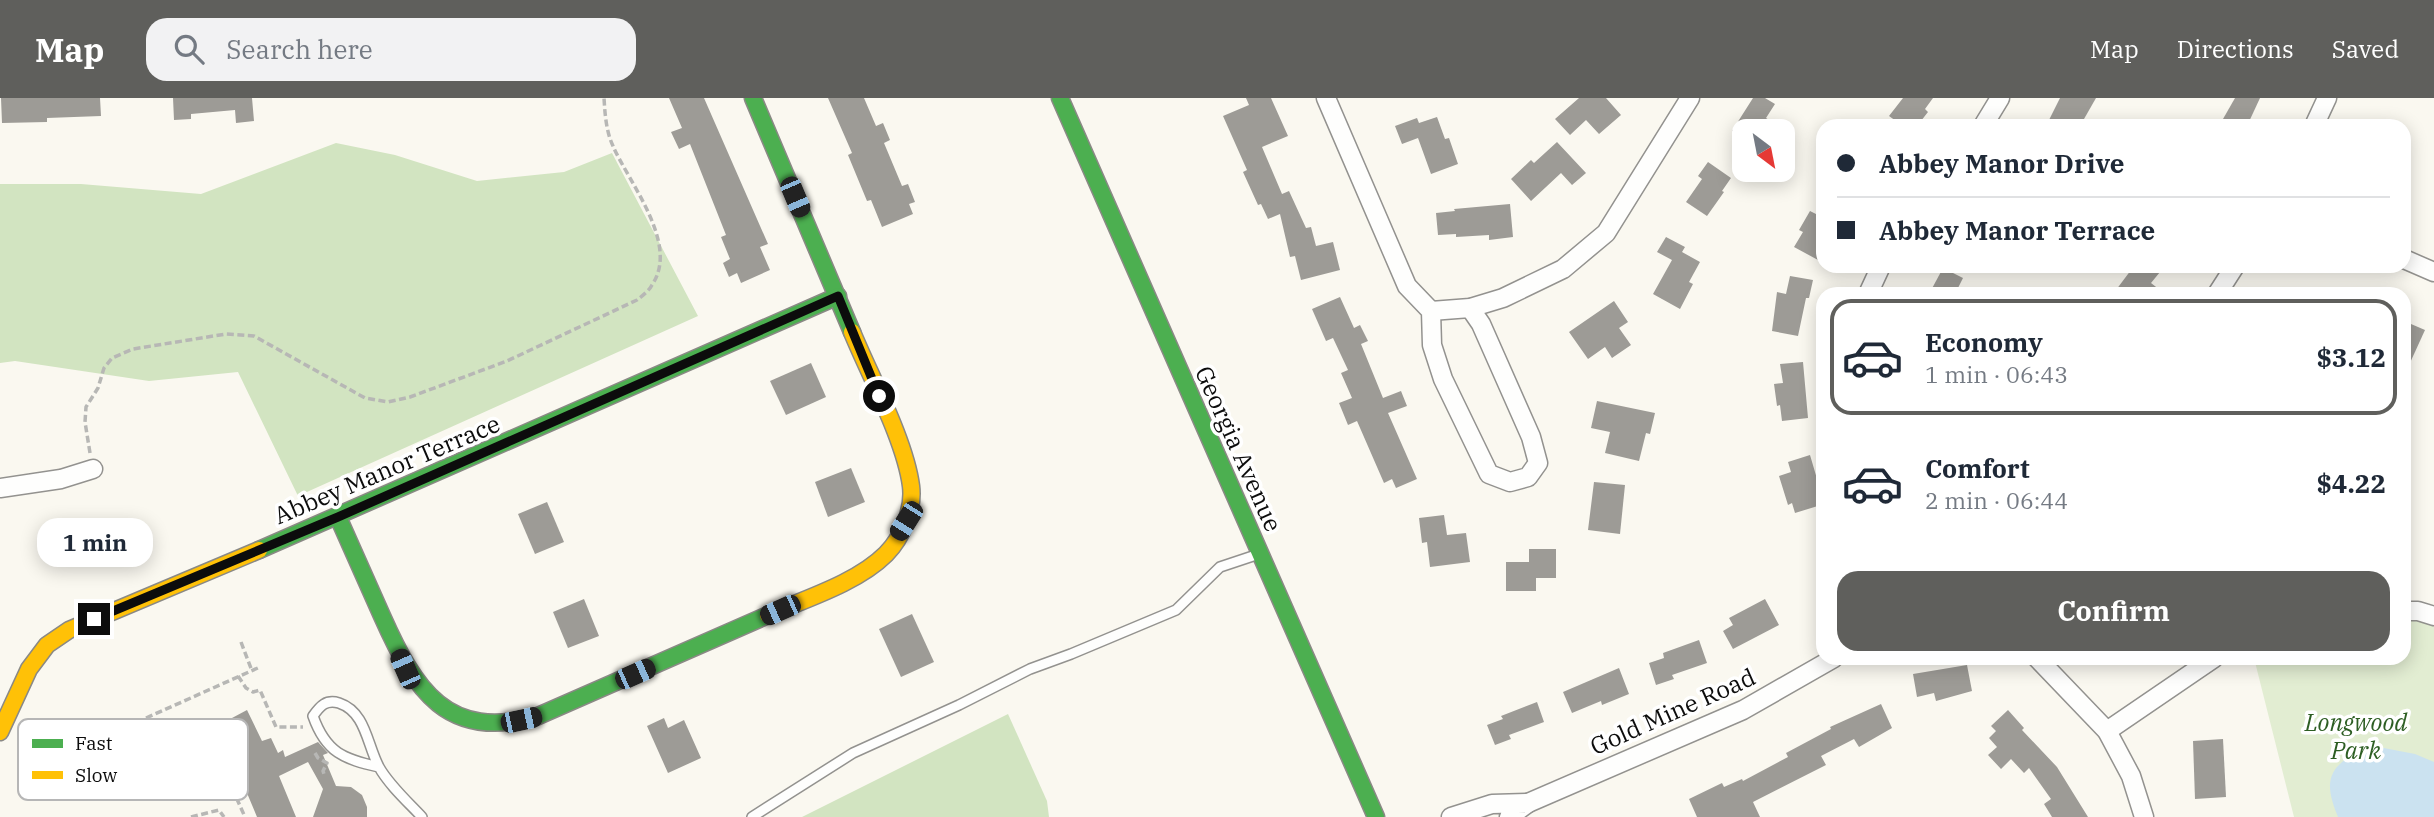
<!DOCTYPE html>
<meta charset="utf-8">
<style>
body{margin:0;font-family:"IBM Plex Serif",serif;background:#f2f2f3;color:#1f2937;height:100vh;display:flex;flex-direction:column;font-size:26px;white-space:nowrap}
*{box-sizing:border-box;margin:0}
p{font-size:23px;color:#747a83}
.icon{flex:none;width:38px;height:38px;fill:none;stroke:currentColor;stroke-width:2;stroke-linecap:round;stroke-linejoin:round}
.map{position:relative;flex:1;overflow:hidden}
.side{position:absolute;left:1816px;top:189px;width:595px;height:378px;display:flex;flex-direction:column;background:#fff;border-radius:21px;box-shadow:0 4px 18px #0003}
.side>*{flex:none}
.guide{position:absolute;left:1816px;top:21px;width:595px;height:154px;border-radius:21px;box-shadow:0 4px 18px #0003;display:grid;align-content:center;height:154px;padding:0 21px;background:#fff}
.needle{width:46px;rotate:148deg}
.fabs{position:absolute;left:1732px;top:21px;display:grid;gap:14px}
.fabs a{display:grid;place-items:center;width:63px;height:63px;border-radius:14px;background:#fff;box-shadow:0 4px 18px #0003;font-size:35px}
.end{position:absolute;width:32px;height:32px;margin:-16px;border:9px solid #0c0c0c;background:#fff;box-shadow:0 0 0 4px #fff}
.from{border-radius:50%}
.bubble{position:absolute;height:49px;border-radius:21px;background:#fff;box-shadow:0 4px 18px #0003;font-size:23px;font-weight:700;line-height:49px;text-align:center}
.car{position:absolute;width:21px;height:42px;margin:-21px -10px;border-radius:9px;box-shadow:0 0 5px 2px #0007;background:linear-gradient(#222 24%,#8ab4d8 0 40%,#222 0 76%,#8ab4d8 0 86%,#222 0)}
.guide b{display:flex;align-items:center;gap:24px;height:66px;font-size:26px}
.guide b+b{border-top:2px solid #e0e1e3}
.guide i{width:18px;height:18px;background:#1f2937}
ul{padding:12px 0 0;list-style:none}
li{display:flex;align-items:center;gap:21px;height:116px;margin:0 14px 10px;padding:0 7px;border:4px solid transparent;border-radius:21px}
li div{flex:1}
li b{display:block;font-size:26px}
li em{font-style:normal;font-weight:700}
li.selected{border-color:#5f5f5c}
li>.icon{width:63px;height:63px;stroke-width:1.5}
.cta{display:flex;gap:14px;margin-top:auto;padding:14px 21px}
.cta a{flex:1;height:80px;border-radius:21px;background:#5f5f5c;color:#fff;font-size:28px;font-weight:700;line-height:80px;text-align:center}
header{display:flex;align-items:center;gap:42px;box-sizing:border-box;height:98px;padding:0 35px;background:#5f5f5c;color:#fff}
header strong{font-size:33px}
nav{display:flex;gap:38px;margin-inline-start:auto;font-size:24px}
.search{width:490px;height:63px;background:#f2f2f3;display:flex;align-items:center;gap:18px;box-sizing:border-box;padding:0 24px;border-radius:21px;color:#747a83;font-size:26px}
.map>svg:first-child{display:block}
.green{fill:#e2edd2}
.forest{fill:#d2e4c1}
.water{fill:#cbe2f0}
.building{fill:#9d9b96}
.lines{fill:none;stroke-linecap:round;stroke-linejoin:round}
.lane-casing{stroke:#93928f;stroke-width:12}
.street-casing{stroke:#93928f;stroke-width:21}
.fast-casing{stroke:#8a8985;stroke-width:19}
.slow-casing{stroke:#8a8985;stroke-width:19}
.path{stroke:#b7b7b5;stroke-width:3.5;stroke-dasharray:7 3.5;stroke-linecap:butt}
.lane{stroke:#fefefd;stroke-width:9}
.street{stroke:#fefefd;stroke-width:18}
.fast{stroke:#4caf50;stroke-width:16}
.slow{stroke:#ffc107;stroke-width:16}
.route{stroke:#0c0c0c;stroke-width:9}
.labels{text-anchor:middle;stroke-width:7;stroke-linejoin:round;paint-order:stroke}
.street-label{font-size:24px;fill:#0c0c0c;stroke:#fff}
.park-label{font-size:24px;font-style:italic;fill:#2d5e23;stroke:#fff}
.key{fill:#fff;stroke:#b6b6b6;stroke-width:2}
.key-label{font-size:19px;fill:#0c0c0c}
</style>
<header>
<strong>Map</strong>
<div class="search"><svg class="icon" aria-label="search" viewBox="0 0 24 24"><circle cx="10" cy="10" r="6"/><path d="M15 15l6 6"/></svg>Search here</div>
<nav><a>Map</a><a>Directions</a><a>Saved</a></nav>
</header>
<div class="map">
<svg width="2434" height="719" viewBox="0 0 2434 719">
<rect width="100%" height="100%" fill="#faf8f0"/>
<!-- green -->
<path class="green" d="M2405,513L2434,518V719H2294L2254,560H2404Z"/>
<!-- forest -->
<g class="forest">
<path d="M336,45L395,57L477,83L564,74L612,55L698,218L298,398L238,274L149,283L15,263L0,265V86H81L201,96Z"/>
<path d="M1008,616L1047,703L1049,719H802Z"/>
</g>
<!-- water -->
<path class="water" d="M2368,647L2415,656L2434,664V719H2338C2321,678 2331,668 2368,647Z"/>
<!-- building -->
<g class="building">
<path d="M1,0H100L101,18L47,20V24L2,25Z"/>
<path d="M173,0H252L254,23L236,25L235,12L191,16V21L174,22Z"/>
<path d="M669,0H704L768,146L760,149L770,172L741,185L737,175L729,179L723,165L730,161L721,139L726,137L690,46L679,51L671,34L682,30Z"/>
<path d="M828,0H864L876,28L883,25L890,42L884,45L902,88L908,86L915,104L909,106L913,116L882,129L871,102L867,103L848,57L852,55Z"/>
<path d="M1246,0H1271L1288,38L1262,49L1282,96L1289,93L1306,130L1311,129L1316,148L1333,144L1340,172L1301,182L1295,158L1290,159L1280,116L1268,121L1261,106L1258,107L1243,74L1247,72L1223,18L1249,7Z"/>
<path d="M1579,0H1606L1621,17L1599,36L1586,22L1570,37L1555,21Z"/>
<path d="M1753,0H1765L1775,6L1766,20L1769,22L1762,33H1732Z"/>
<path d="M1903,0H1933L1925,11L1928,14L1917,28H1903L1889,18Z"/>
<path d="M2060,0H2096L2080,28H2046Z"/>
<path d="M2235,0H2260L2247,28H2219Z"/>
<path d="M1437,19L1445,41L1449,40L1458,66L1431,76L1418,40L1402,46L1395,28L1417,20L1419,25Z"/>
<path d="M1557,44L1586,75L1572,87L1561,75L1531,103L1511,81L1531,62L1534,65Z"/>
<path d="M1708,64L1731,80L1722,93L1724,94L1707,118L1686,104L1702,81L1698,78Z"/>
<path d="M1510,106L1513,139L1489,142V137L1456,139V136L1438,137L1436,115L1455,113L1454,111Z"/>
<path d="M1810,113L1824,120V151L1818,162L1794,149L1803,134L1799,132Z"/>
<path d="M1666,139L1685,149L1682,154L1700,164L1689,184L1693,186L1680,211L1653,196L1672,162L1657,154Z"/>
<path d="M2134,168H2151L2160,174L2151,185L2165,196H2113Z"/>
<path d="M1943,170L1963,180L1955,196H1929Z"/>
<path d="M1790,178L1813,182L1809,200H1806L1798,238L1772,233L1777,194L1786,196Z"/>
<path d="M1340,199L1354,230L1360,227L1368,243L1361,246L1383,300L1401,293L1407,308L1388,315L1417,381L1396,390L1392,381L1384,385L1357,323L1348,327L1339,305L1352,300L1341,275L1348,272L1333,240L1326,243L1312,211Z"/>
<path d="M1614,203L1628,224L1619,230L1631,247L1612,260L1605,249L1588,261L1569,234Z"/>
<path d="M2404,223L2425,232L2404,278Z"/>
<path d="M1803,264L1808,320L1782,323L1780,307L1777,308L1774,286L1783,285L1780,266Z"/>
<path d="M811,265L826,299L786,317L770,283Z"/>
<path d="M1597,303L1655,315L1650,336L1646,335L1639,363L1605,355L1610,334L1591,330Z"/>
<path d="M1810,357L1820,391L1816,392L1821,407L1795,415L1792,405L1788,407L1779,378L1791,374L1788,364Z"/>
<path d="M851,370L865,404L828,419L815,384Z"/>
<path d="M1594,384L1625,387L1620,436L1588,432Z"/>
<path d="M547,404L564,444L535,456L518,416Z"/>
<path d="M1444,417L1447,437L1466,435L1470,464L1430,469L1427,444L1422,445L1419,420Z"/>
<path d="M1529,451H1556V480H1536V493H1506V464H1529Z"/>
<path d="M584,501L599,538L568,550L553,514Z"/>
<path d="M1765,501L1779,527L1733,551L1723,533L1733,527L1729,520Z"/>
<path d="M912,516L934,564L901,579L879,531Z"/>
<path d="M1699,542L1707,565L1672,577L1674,581L1656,587L1649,565L1664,560L1663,555Z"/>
<path d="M1967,567L1972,593L1936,603L1934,595L1917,599L1913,576Z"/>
<path d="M1619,570L1629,596L1602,607L1601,603L1572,615L1563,594Z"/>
<path d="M1537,604L1544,624L1509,637L1511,641L1495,647L1487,627L1503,621L1501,618Z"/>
<path d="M1881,606L1892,630L1859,649L1854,641L1821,658L1826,667L1753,704L1760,719H1697L1689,701L1722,685L1724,689L1742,681L1743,683L1788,659L1786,655L1831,631L1830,629Z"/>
<path d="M247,612L262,643L271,640L278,655L283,652L285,659L318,644L328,655L323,657L336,688L351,689L362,697L367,709V719H313L323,691L308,664L279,678L296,719H257L239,676L197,694L181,662L224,644L217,628Z"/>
<path d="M2008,612L2024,630L2022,632L2057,669L2088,719H2052L2044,706L2051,701L2029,670L2024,675L2011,661L2001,671L1988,657L1997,649L1989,640L1996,633L1991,628Z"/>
<path d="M664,620L668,630L684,622L701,660L668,675L647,628Z"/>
<path d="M2223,641L2226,699L2195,701L2193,643Z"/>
</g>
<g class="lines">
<!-- lane casing -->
<g class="lane-casing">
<g id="lane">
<path d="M379,669C344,661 326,655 313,618C320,608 326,601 339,605C366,614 367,647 379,669C389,687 408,704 422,719"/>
<path d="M752,719L853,655L959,607L1030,571L1071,556L1176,512L1220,469L1256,457"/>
</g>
</g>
<!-- street casing -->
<g class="street-casing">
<g id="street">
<path d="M1326,0L1407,188L1431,213L1432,247L1443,281L1489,376L1510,384L1528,379L1538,365L1531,339L1481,226L1470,210"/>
<path d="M1983,28L2000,0"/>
<path d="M2314,28L2327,0"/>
<path d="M2404,161L2434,174"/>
<path d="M1868,196L1881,168"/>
<path d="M2217,196L2235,168"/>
<path d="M1431,213L1470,210L1503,200L1563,171L1606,135L1690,0"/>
<path d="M0,390L61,381L93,371"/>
<path d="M2404,513H2418L2434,518"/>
<path d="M2037,560L2107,633L2131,678L2144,719"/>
<path d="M2107,633L2214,560"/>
<path d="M1528,705L1743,612L1834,560"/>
<path d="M1451,719L1492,706L1528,705L1509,719"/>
</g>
</g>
<!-- fast casing -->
<g class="fast-casing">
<g id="fast">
<path d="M753,0L852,234"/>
<path d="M1060,0L1376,719"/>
<path d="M338,419C353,452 367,485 382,518C415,592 447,644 538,618L768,517"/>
<path d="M259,452L838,198"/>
</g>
</g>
<!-- slow casing -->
<g class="slow-casing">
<g id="slow">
<path d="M768,517C805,501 857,485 886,456C902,440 914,411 911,388C905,342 870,278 852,234"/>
<path d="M0,634L29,571L47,547L69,532L259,452"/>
</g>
</g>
<!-- path -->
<g class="path">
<path d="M90,355L85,324L86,309L98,290L104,270L112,260L133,251L226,236L254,238L365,300L388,304L410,299L507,263L637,202C642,198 649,193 652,187C680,146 629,85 613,48C606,33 605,16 604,0"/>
<path d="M241,544L252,573"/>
<path d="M238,578L246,590L253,594L260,592L276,629H303"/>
<path d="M146,620L260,569"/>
<path d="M315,655L318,660L327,665L323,673L325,679"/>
<path d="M228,681L245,719"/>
<path d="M191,719L219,712L224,719"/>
</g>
<!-- lane -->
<use href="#lane" class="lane"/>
<!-- street -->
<use href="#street" class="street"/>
<!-- fast -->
<use href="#fast" class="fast"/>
<!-- slow -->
<use href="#slow" class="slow"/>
</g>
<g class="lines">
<!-- route -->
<path class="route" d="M94,521L338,419L838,198L879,298"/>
</g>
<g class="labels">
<!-- street labels -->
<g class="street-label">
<text transform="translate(1238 351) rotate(66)" y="8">Georgia Avenue</text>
<text transform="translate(387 372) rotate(-23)" y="8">Abbey Manor Terrace</text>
<text transform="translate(1673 614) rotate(-24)" y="8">Gold Mine Road</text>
</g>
<!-- park labels -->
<g class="park-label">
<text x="2356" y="633">Longwood<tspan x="2356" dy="28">Park</tspan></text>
</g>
</g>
<!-- legend -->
<rect x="18" y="621" width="230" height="81" rx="10" class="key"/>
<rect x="32" y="641" width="31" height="9" fill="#4caf50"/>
<rect x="32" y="673" width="31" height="8" fill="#ffc107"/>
<g class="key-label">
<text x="75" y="652">Fast</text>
<text x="75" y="684">Slow</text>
</g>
</svg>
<div class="fabs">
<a><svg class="needle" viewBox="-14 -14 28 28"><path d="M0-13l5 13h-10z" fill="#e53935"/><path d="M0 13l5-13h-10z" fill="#747a83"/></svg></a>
</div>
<i class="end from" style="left:879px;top:298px"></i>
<i class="end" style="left:94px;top:521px"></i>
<div class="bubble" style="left:37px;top:420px;width:116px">1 min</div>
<i class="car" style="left:795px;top:99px;rotate:157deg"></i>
<i class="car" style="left:906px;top:423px;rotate:212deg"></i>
<i class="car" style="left:780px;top:512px;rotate:246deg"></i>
<i class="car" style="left:405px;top:571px;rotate:336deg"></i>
<i class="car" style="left:635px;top:576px;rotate:66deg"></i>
<i class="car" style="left:521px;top:622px;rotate:78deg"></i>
<div class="guide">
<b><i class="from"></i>Abbey Manor Drive</b>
<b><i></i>Abbey Manor Terrace</b>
</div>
<section class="side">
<ul>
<li class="selected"><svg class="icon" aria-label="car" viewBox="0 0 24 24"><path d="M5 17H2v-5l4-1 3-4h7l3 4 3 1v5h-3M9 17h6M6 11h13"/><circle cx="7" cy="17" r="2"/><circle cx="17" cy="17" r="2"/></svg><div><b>Economy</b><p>1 min · 06:43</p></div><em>$3.12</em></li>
<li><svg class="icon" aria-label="car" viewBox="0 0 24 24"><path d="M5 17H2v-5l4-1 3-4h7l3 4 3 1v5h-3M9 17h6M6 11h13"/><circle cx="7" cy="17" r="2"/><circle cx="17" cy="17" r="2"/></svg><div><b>Comfort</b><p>2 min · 06:44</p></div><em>$4.22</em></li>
</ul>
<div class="cta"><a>Confirm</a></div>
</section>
</div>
